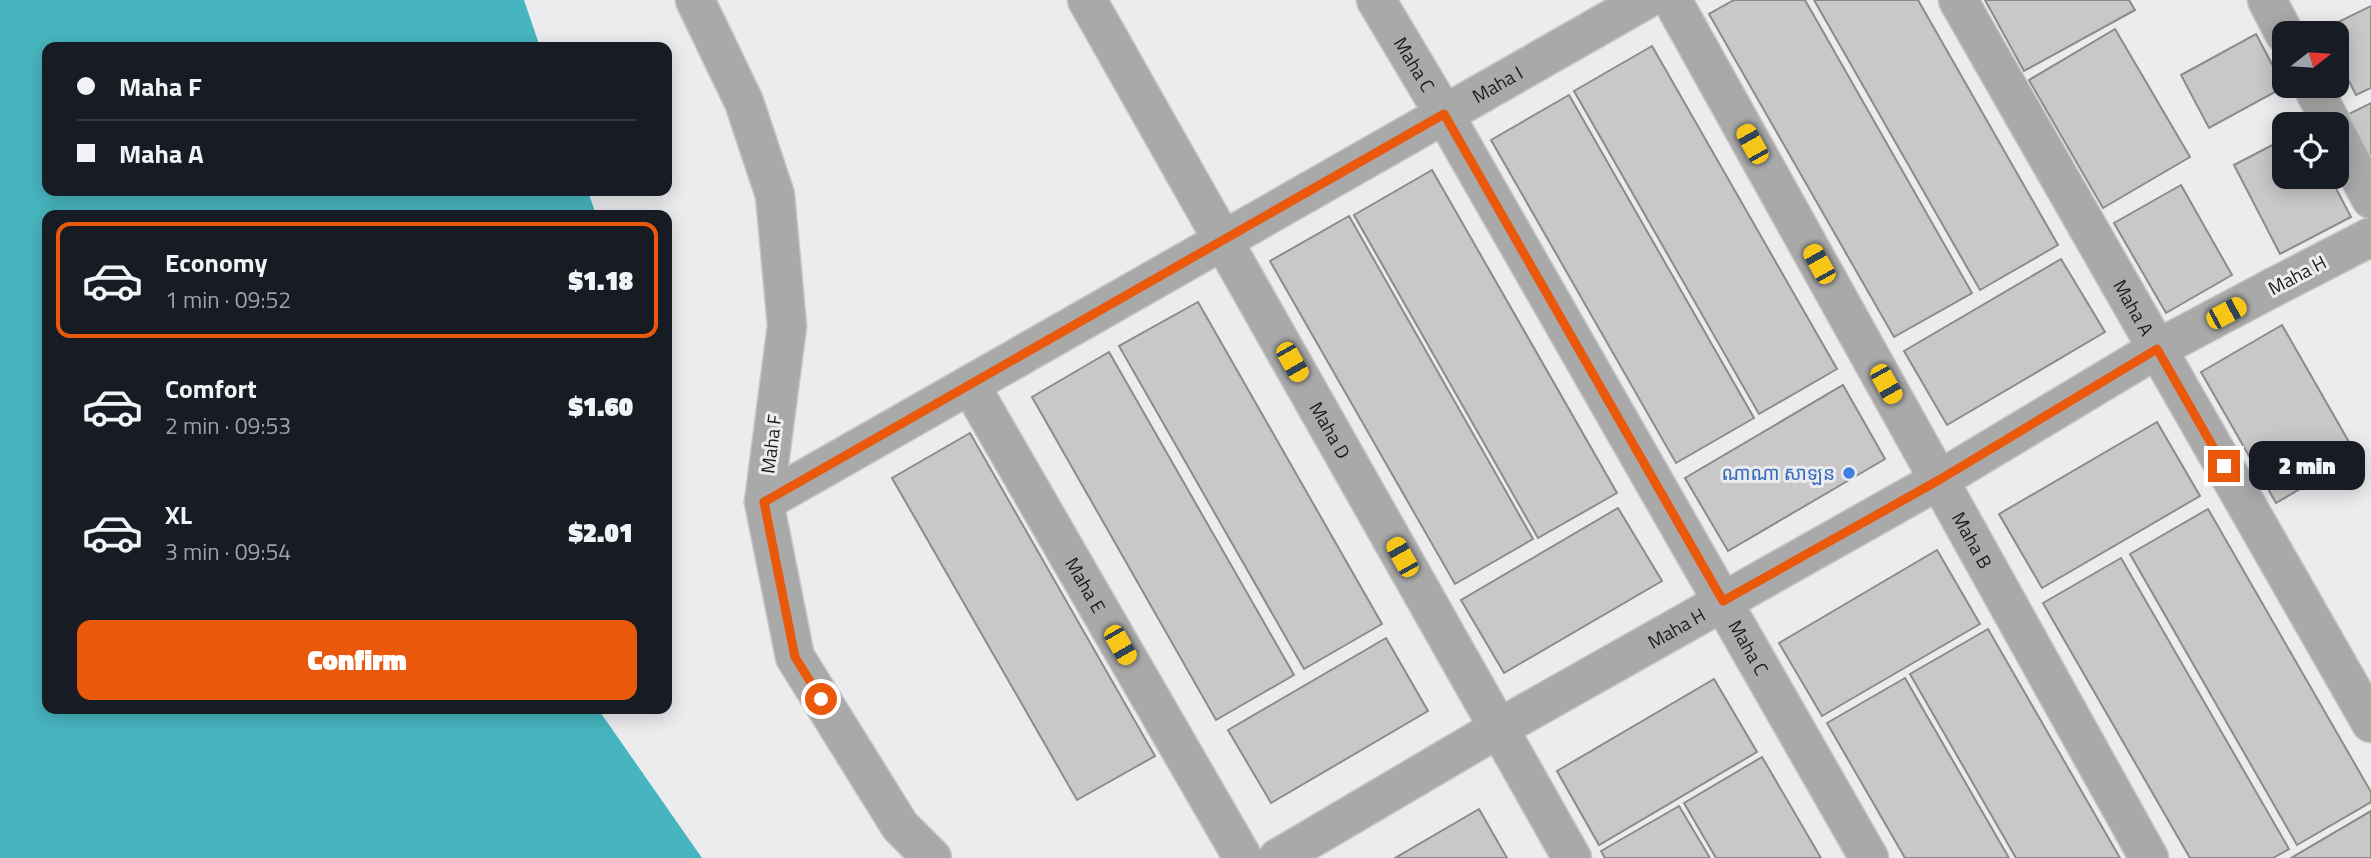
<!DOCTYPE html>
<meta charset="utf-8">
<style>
body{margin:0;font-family:"Titillium Web","Noto Sans Khmer",sans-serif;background:#242831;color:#f1f3f6;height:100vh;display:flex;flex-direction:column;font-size:26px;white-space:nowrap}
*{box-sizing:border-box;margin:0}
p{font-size:23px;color:#9ea1a6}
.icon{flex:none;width:38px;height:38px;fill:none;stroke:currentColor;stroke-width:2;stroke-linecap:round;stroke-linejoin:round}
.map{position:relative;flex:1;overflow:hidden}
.panel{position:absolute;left:42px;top:210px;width:630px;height:504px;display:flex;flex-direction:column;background:#171b24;border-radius:14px;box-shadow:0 4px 18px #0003}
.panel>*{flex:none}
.top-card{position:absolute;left:42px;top:42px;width:630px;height:154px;border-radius:14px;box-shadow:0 4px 18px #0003;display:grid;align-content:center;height:154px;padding:0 35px;background:#171b24}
.needle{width:46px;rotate:73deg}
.tools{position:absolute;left:2272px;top:21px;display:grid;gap:14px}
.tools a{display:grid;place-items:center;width:77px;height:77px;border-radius:14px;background:#171b24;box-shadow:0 4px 18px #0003;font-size:35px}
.end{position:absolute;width:32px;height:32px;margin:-16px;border:9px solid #ea580c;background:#fff;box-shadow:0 0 0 4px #fff}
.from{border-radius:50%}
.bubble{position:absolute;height:49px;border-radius:14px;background:#171b24;box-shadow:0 4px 18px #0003;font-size:23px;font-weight:800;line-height:49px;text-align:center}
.car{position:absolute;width:21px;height:42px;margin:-21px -10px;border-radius:9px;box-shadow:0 0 5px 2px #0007;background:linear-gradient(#f5c518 24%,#345 0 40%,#f5c518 0 76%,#345 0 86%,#f5c518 0)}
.top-card b{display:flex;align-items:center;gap:24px;height:66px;font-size:26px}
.top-card b+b{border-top:2px solid #363941}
.top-card i{width:18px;height:18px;background:#f1f3f6}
ul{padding:12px 0 0;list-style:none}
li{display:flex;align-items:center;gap:21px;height:116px;margin:0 14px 10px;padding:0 21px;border:4px solid transparent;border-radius:14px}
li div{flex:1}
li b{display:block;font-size:26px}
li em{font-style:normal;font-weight:800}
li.active{border-color:#ea580c}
li>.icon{width:63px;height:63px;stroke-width:1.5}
.action{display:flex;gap:14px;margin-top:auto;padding:14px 35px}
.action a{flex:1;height:80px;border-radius:14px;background:#ea580c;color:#fff;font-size:28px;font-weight:800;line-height:80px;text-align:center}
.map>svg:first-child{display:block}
.water{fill:#47b5bf}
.building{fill:#cac7c8;stroke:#8d8a8b;stroke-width:2}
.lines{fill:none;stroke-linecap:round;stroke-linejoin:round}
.minor-casing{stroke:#c6c6c9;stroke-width:41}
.tertiary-casing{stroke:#c6c6c9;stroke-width:41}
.minor{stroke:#a8a9a8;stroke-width:38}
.tertiary{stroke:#a8a9a8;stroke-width:38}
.route{stroke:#ea580c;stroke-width:9}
.shop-dot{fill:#3f7fe0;stroke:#ececef;stroke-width:2.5}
.labels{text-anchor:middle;stroke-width:6;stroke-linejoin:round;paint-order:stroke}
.street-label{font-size:19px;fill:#1b1b1c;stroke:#ececef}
.shop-label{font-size:19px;fill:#366cbe;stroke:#ececef;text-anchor:end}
</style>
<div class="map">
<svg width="2371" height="858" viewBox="0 0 2371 858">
<rect width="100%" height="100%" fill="#ececef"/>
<!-- water -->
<path class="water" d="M0,0H524L540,47H47V191H588L596,215H47V709H598L702,858H0Z"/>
<!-- building -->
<g class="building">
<path d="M1734,0H1805L1972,293L1894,337L1709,14Z"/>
<path d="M1814,0H1918L2058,245L1980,290Z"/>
<path d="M1985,0H2129L2135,10L2024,71Z"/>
<path d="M2371,6V88L2356,95L2343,69L2336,73V48L2340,46L2336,33H2333L2330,26Z"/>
<path d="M2115,29L2190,157L2103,208L2029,80Z"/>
<path d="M2256,34L2284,87L2209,128L2181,75Z"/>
<path d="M1652,46L1837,369L1759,414L1574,91Z"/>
<path d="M1569,95L1754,418L1676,463L1491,140Z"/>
<path d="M2371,103V184L2339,119Z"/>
<path d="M2284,139V177H2330L2351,217L2280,254L2234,165Z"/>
<path d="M1432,170L1617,493L1538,538L1354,215Z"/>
<path d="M2181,185L2232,275L2166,313L2114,223Z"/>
<path d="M1349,216L1533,539L1455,584L1270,261Z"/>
<path d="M2061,259L2105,332L1947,425L1904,351Z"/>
<path d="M1198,302L1382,624L1304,669L1119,346Z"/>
<path d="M2282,325L2357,456L2276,503L2201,372Z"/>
<path d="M1109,352L1294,675L1216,720L1032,397Z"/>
<path d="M1843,385L1885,459L1728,551L1685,478Z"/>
<path d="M2157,422L2200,496L2042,588L1999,514Z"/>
<path d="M970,433L1155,756L1077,800L892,478Z"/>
<path d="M1618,508L1662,581L1504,673L1461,600Z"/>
<path d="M2208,509L2371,792V802L2297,845L2130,554Z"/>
<path d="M1937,550L1980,624L1822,716L1779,643Z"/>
<path d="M2121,558L2289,849L2273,858H2190L2043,603Z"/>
<path d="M1988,629L2120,858H2016L1910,674Z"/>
<path d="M1386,638L1428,711L1271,803L1228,730Z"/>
<path d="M1905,678L2009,858H1905L1827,723Z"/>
<path d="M1714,679L1757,752L1599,845L1557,771Z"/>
<path d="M1762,757L1821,858H1716L1684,803Z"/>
<path d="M1679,806L1710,858H1605L1601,851Z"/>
<path d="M1479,809L1507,858H1395Z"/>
<path d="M2371,811V858H2291Z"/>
</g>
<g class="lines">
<!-- minor casing -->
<g class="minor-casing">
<g id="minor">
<path d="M695,0L744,102L775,195L787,326L764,502L795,657L900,826L932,858"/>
<path id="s1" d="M1087,0L1572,858"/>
<path id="s2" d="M1376,0L1444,114L1869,858"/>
<path id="s3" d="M1672,0L2149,858"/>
<path id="s4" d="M1958,0L2371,723"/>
<path d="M2267,0L2284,33"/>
<path d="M2312,86L2332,124"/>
<path d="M2336,133L2371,199"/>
<path id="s5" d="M970,385L1243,858"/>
<path id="s6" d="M764,502L1645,0"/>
<path id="s7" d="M1278,858L1499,728L1939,480L2157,349L2272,288"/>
</g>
</g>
<!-- tertiary casing -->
<g class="tertiary-casing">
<path id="tertiary" d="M2272,288L2371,237"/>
</g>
<!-- minor -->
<use href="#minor" class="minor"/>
<!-- tertiary -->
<use href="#tertiary" class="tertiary"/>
</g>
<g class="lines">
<!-- route -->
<path class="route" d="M821,699L795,657L764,502L1444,114L1723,601L1939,480L2157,349L2224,466"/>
</g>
<!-- markers -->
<circle class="shop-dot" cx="1849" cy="473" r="7"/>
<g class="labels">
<!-- street labels -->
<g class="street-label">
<text dy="7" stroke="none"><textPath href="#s2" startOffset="75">Maha C</textPath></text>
<text dy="7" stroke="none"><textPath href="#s6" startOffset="844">Maha I</textPath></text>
<text transform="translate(2297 275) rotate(-28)" y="7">Maha H</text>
<text dy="7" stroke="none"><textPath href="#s4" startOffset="354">Maha A</textPath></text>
<text dy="7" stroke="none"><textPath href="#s1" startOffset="494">Maha D</textPath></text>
<text transform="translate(771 444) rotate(-83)" y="7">Maha F</text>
<text dy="7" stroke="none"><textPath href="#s3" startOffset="618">Maha B</textPath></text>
<text dy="7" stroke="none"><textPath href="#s5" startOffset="231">Maha E</textPath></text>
<text dy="7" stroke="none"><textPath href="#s7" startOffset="460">Maha H</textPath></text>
<text dy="7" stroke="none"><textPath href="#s2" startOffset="747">Maha C</textPath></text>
</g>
<!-- shop labels -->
<g class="shop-label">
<text x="1835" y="480">ណាណា សាឡន</text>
</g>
</g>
</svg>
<div class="tools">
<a><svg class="needle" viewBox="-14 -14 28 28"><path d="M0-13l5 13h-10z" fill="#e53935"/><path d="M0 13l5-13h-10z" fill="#9ea1a6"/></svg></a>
<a><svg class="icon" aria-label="locate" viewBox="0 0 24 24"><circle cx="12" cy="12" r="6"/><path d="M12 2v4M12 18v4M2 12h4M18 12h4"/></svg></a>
</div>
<i class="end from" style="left:821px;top:699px"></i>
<i class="end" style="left:2224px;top:466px"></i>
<div class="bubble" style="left:2249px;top:441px;width:116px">2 min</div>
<i class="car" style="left:1752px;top:144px;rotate:331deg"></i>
<i class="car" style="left:1819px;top:264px;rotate:331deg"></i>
<i class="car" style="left:2226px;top:313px;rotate:62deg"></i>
<i class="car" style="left:1292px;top:362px;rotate:150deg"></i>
<i class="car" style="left:1886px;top:384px;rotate:151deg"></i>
<i class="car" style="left:1402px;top:557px;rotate:331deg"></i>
<i class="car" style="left:1120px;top:645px;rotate:150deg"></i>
<div class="top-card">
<b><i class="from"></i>Maha F</b>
<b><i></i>Maha A</b>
</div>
<section class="panel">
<ul>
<li class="active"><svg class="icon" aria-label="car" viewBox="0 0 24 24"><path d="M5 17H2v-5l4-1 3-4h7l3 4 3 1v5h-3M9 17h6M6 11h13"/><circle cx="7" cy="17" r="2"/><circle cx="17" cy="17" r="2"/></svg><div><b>Economy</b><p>1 min · 09:52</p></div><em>$1.18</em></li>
<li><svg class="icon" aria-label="car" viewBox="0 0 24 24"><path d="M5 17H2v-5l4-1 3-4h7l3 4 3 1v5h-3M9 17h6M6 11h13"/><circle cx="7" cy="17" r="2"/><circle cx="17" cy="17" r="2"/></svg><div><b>Comfort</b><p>2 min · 09:53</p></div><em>$1.60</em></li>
<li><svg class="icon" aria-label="car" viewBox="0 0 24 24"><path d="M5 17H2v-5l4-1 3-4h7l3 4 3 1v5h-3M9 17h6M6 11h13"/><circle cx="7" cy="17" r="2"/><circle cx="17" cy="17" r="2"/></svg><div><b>XL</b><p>3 min · 09:54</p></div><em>$2.01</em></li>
</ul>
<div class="action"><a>Confirm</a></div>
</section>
</div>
